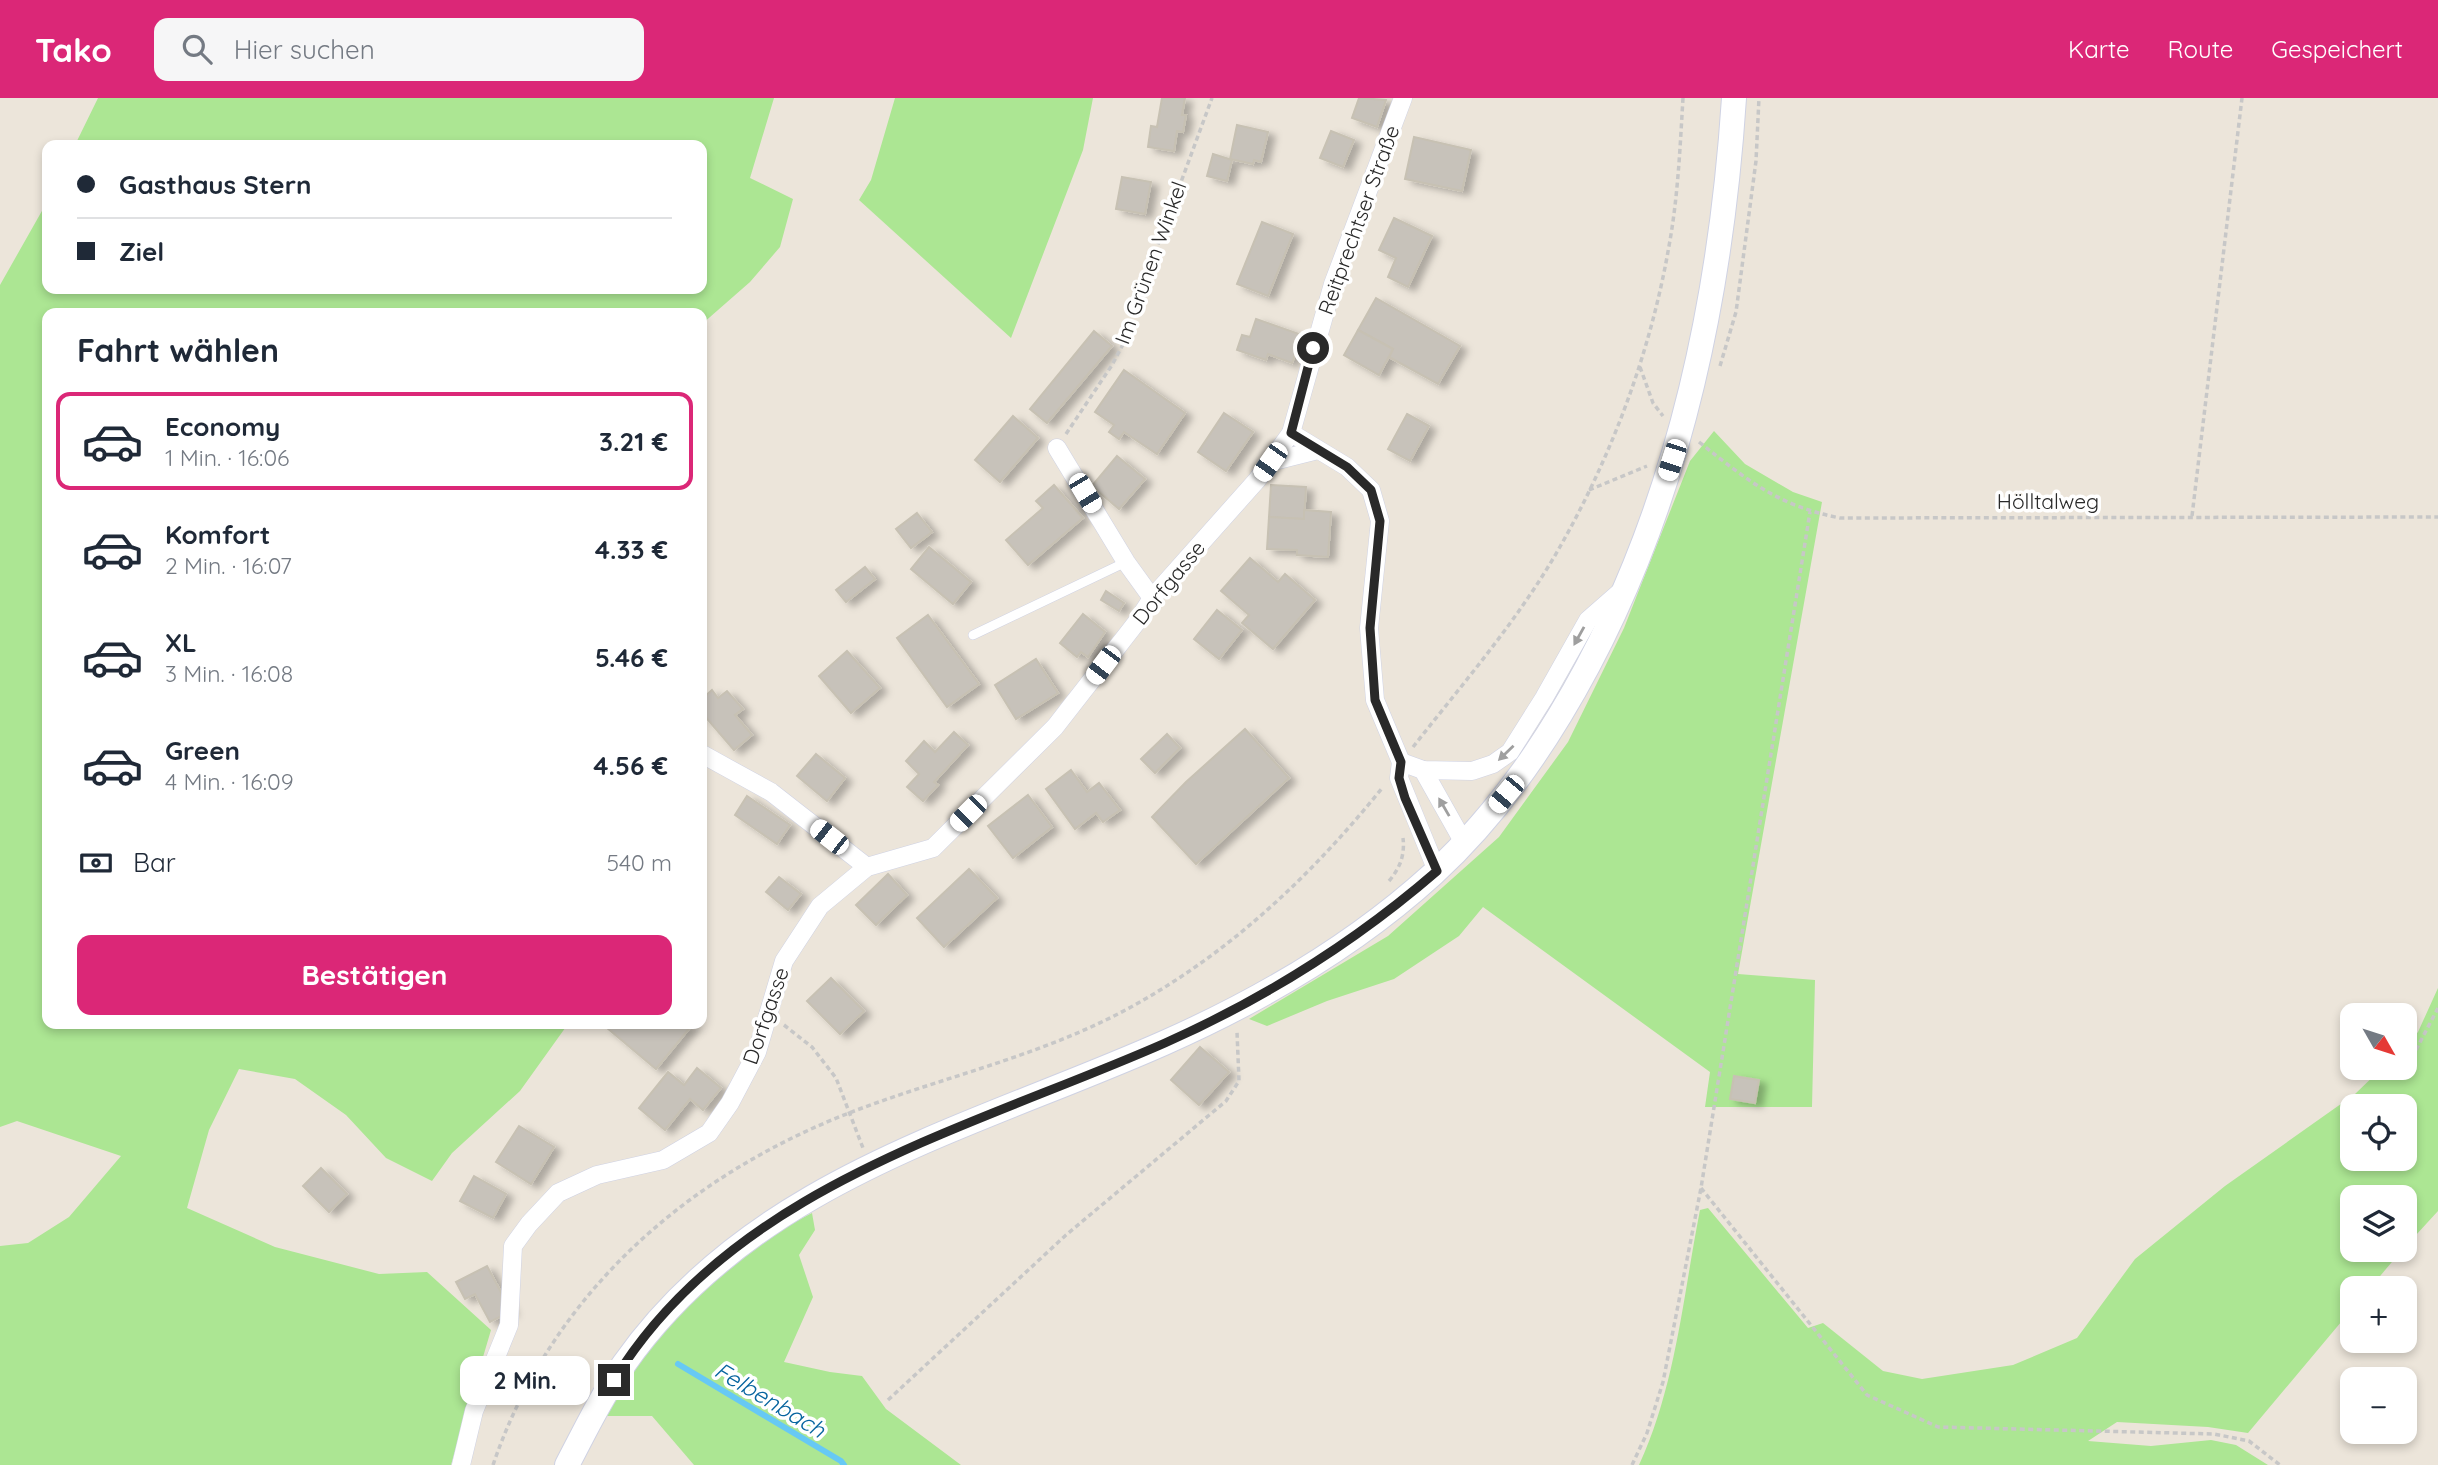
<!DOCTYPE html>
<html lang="de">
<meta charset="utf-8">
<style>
body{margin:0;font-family:Quicksand,sans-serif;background:#f6f6f7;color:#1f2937;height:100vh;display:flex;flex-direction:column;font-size:26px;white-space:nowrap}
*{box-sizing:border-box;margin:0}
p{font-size:23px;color:#747a83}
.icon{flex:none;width:38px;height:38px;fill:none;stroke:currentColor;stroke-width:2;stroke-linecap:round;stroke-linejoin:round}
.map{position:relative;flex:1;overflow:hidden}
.panel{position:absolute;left:42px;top:210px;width:665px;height:721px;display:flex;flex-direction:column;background:#fff;border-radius:14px;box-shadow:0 4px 10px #0003}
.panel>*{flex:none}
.top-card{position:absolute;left:42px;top:42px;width:665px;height:154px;border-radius:14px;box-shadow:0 4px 10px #0003;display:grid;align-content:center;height:154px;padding:0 35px;background:#fff}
.needle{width:46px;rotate:129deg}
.buttons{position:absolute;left:2340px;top:905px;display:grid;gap:14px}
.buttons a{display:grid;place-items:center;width:77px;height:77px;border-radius:14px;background:#fff;box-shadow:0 4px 10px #0003;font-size:35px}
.end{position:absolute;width:32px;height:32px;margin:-16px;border:9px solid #292929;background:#fff;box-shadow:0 0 0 4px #fff}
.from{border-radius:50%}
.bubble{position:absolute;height:49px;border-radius:14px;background:#fff;box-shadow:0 4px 10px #0003;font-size:23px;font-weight:800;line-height:49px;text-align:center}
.car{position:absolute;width:21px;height:42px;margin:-21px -10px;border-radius:9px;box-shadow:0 0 5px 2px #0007;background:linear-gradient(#fff 24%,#345 0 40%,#fff 0 76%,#345 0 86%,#fff 0)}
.top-card b{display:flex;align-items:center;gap:24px;height:66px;font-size:26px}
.top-card b+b{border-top:2px solid #e0e1e3}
.top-card i{width:18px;height:18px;background:#1f2937}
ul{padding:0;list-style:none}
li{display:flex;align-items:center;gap:21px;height:98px;margin:0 14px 10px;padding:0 21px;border:4px solid transparent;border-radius:14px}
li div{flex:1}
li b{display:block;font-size:26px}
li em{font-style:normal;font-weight:800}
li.current{border-color:#db2777}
li>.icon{width:63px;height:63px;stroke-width:1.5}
h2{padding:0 35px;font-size:32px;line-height:84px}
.pay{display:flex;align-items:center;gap:18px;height:77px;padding:0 35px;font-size:26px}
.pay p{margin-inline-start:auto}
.action{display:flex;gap:14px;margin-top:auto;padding:14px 35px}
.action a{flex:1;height:80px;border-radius:14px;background:#db2777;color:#fff;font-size:28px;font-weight:800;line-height:80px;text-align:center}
header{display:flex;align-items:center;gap:42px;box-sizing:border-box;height:98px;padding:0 35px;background:#db2777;color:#fff}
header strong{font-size:33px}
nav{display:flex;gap:38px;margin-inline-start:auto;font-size:24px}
.search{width:490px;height:63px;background:#f6f6f7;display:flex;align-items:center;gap:18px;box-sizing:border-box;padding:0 24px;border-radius:14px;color:#747a83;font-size:26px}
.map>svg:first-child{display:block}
.green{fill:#ace693;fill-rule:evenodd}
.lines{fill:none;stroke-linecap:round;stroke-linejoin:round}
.stream{stroke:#67c9f4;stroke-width:6}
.building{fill:#c7c2ba;stroke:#c7c1b3;stroke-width:2;filter:url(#shadow)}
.service-casing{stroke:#cfd2e3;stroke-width:10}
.minor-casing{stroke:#cfd2e3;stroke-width:19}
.secondary-casing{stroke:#cfd2e3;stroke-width:26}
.path{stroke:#c7c7c7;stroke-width:3.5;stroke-dasharray:5 3.5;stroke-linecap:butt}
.service{stroke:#fff;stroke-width:9}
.minor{stroke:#fff;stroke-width:18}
.secondary{stroke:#fff;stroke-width:24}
.oneway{fill:#9f9f9f}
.route{stroke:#292929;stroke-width:9}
.labels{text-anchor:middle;stroke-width:7;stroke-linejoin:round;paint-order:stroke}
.street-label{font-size:21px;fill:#292929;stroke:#fff}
.water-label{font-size:23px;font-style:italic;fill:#07659f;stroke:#fff}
</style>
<header>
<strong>Tako</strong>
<div class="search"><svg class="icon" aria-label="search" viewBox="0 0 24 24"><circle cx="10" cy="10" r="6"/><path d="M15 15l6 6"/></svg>Hier suchen</div>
<nav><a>Karte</a><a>Route</a><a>Gespeichert</a></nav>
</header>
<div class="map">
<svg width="2438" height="1367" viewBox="0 0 2438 1367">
<defs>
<filter id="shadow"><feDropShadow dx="7" dy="4" stdDeviation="3.5" flood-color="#0004"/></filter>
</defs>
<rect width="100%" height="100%" fill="#ece5da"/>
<!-- green -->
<g class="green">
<path d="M98,0H774L750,80L793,101L780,149L750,184L702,226V215H47V926H568L520,993L452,1055L432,1083L386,1060L346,1017L295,981L239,971L209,1032L187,1110L275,1149L379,1176L427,1174L491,1232L451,1367H0V1148L28,1145L69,1119L121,1058L17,1023L0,1029V187L47,104V191H702V47H75Z"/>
<path d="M895,0H1093L1083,52L1011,240L859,102L871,82Z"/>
<path d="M1714,333L1745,366L1793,394L1822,404L1738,876L1815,882L1812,1009H1705L1710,974L1483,809L1459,838L1394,881L1327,903L1267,928L1249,921L1388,838L1499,739L1568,644L1624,530L1690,363Z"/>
<path d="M2438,890V1113L2405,1149L2404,1099H2352V1152H2402L2370,1190H2352V1211L2248,1335L2208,1329L2117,1324L2088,1343L2151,1348L2211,1342L2236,1347L2268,1367H1639C1676,1287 1683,1198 1700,1112L1708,1110L1808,1230L1823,1225L1883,1273L1922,1281L2013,1267L2077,1240L2135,1161L2225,1088L2355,996L2382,970H2404L2405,948L2418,934ZM2404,1008V1060H2352V1008Z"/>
<path d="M812,1115L815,1132L799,1157L813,1199L784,1264L830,1274L862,1278L886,1311L961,1367H694L652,1318H604L650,1246L695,1194L770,1137Z"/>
</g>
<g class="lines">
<!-- stream -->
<path class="stream" d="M678,1266L841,1363L844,1367"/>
</g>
<!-- building -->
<g class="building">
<path d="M1162,0H1185L1182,17H1186L1183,34L1177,33L1174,53L1148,49L1151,28L1157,29Z"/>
<path d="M1359,0L1386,2L1377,29L1352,20Z"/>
<path d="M1237,27L1268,34L1261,64L1254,62L1253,66L1230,61Z"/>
<path d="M1331,33L1354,42L1343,69L1320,60Z"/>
<path d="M1414,39L1471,52L1462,93L1405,81Z"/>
<path d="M1213,56L1232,62L1227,83L1207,78Z"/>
<path d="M1122,79L1151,84L1145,116L1116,111Z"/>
<path d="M1394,120L1432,138L1408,189L1388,179L1396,160L1379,152Z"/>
<path d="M1262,124L1293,136L1268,198L1237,186Z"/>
<path d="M1376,200L1460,248L1438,286L1389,259L1393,251L1358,232Z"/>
<path d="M1256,221L1302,237L1292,265L1268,256L1266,262L1237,252L1242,237L1250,239Z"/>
<path d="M1358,232L1393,251L1379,277L1344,257Z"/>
<path d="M1094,233L1112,248L1047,325L1030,311Z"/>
<path d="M1124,272L1185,315L1157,356L1124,334L1119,341L1109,334L1114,327L1095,314Z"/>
<path d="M1224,315L1253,334L1226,373L1198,354Z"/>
<path d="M1407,316L1429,328L1410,363L1388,351Z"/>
<path d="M1013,318L1038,340L1000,384L975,362Z"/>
<path d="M1117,358L1145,381L1119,411L1092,388Z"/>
<path d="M1054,387L1083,420L1028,467L1006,442L1043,410L1036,403Z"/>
<path d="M1271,387L1306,389L1304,421L1269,419Z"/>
<path d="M1304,412L1331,414L1328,459L1297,457V452L1267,451L1269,419L1304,421Z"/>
<path d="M917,415L932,434L911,450L896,431Z"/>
<path d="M929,449L971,484L953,506L911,471Z"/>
<path d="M1250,460L1278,484L1285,476L1315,502L1273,551L1242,525L1249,517L1221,493Z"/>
<path d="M865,469L875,481L846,504L836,492Z"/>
<path d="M1106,493L1124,505L1119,513L1101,502Z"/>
<path d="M1217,512L1242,532L1219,561L1194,541Z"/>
<path d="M1083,516L1105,534L1088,559L1081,554L1077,559L1060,545Z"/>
<path d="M928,517L979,586L947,609L897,540Z"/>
<path d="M847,553L880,590L851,615L819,578Z"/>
<path d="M1036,561L1058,595L1016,621L995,587Z"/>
<path d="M712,592L718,600L727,593L743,611L735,617L752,637L734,652L702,615V601Z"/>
<path d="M1245,631L1289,680L1196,766L1152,719L1186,684Z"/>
<path d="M954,634L968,647L934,684L938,687L923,703L907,689L919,676L906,663L924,643L935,654Z"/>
<path d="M1167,636L1180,650L1155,675L1141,661Z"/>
<path d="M816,656L845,680L827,703L797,678Z"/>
<path d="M1071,672L1087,694L1099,685L1120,712L1103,724L1096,715L1075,731L1046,691Z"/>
<path d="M1028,697L1052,729L1013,760L988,728Z"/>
<path d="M747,698L790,727L777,746L735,717Z"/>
<path d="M969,771L997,800L944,849L917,820Z"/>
<path d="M888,776L907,797L876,827L856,807Z"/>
<path d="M779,779L801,796L788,812L766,794Z"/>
<path d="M831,880L864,913L840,936L807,903Z"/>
<path d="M608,926H693L656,971L606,929Z"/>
<path d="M1200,949L1229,974L1199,1007L1171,982Z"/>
<path d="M697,970L721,990L703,1012L690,1001L665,1032L639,1010L668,974L684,987Z"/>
<path d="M1734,978L1759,982L1755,1005L1730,1001Z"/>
<path d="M519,1028L554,1049L531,1086L496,1064Z"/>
<path d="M321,1070L347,1096L329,1114L303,1088Z"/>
<path d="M474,1078L506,1096L493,1120L460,1103Z"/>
<path d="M487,1168L511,1213L490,1224L475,1196L465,1201L456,1184Z"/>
</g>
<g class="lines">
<!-- service casing -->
<g class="service-casing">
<path id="service" d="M973,537L1126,464"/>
</g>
<!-- minor casing -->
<g class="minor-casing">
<g id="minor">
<path d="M1291,335L1347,369L1371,392L1380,423L1369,530L1375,602L1401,664"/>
<path d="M1057,350L1126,464L1152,500"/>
<path d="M1270,364L1318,352"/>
<path d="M702,656L771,694L867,769"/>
<path d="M1401,664L1423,672L1472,673L1493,666L1510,654L1544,600L1588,522L1620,494"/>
<path d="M1401,664L1399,680L1437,773"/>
<path d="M1423,672L1464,745"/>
<path d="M461,1367L474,1313L509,1227L513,1148L529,1126L558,1095L597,1077L663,1062L709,1035L730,1005L757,954L784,863L820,808L867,769L933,750L1055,629L1136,525L1152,500L1257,382L1291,335L1333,186L1403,0"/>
</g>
</g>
<!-- secondary casing -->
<g class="secondary-casing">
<path id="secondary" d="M567,1367C585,1333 602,1297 624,1266C753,1082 970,1031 1164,945C1261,902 1355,847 1433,776C1483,730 1525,675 1560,617C1673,431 1720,215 1734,0"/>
</g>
<!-- path -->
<g class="path">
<path d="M1720,268L1736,214L1756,63L1759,0"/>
<path d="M1640,269L1653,305L1663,318"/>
<path d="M1066,336L1112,267L1129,235L1150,168L1212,0"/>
<path d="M1699,344C1747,382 1778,408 1840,420L2438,419"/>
<path d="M1589,392L1647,368"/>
<path d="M2192,418L2242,0"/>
<path d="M1413,649C1464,584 1520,520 1561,447C1613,355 1651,252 1669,148C1678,99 1680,50 1683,0"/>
<path d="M1389,783C1400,770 1405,757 1403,740"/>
<path d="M784,927L812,949L836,980L863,1050"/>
<path d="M2408,967L2438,910"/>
<path d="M1701,1090L1867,1297L1938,1329L2214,1336L2249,1343L2280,1367"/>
<path d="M888,1302L1066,1137L1226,1003L1239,983L1237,934"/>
<path d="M493,1367C551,1197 685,1079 849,1015C942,979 1042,958 1131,909C1231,854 1312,777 1383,689"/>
<path d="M1632,1367L1647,1335L1663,1284L1701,1090L1810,414"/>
</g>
<!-- service -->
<use href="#service" class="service"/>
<!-- minor -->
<use href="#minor" class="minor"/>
<!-- secondary -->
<use href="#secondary" class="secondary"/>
</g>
<!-- one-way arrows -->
<defs><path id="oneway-solid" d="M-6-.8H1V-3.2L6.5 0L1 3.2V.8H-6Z" transform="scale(1.75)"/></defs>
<g class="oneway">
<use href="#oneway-solid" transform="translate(1579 538) rotate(119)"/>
<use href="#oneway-solid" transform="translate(1506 655) rotate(136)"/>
<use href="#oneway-solid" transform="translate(1444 709) rotate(-120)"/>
</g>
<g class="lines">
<!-- route -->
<path class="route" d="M614,1282C733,1088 970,1031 1165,945C1264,901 1355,844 1437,773L1405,700L1399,680L1401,664L1375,602L1370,530L1380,423L1371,392L1347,369L1291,335L1313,250"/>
</g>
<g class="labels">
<!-- street labels -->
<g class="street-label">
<text transform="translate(1359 122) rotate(-70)" y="7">Reitprechtser Straße</text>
<text transform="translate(1151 165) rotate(-70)" y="7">Im Grünen Winkel</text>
<text x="2048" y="411">Hölltalweg</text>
<text transform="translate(1169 485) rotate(-51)" y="7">Dorfgasse</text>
<text transform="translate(766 918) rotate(-71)" y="7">Dorfgasse</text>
</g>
<!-- water labels -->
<g class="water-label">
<text transform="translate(770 1302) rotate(31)" y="8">Felbenbach</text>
</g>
</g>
</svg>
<div class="buttons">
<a><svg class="needle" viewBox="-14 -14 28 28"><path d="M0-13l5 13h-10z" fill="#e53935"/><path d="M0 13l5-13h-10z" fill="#747a83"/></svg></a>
<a><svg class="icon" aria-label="locate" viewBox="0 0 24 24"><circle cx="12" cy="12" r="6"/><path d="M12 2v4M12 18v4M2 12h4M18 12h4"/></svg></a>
<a><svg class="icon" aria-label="layers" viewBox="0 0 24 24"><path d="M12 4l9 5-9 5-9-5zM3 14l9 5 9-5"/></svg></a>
<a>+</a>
<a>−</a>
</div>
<i class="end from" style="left:1313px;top:250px"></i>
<i class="end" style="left:614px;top:1282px"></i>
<div class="bubble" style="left:460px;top:1258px;width:130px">2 Min.</div>
<i class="car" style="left:1672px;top:362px;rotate:198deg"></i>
<i class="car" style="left:1270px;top:364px;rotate:215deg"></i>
<i class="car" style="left:1085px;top:395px;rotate:149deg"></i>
<i class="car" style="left:1103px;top:567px;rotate:217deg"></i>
<i class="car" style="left:1506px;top:696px;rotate:220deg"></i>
<i class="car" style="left:968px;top:715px;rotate:225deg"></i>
<i class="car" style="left:829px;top:739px;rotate:308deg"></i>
<div class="top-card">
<b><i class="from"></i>Gasthaus Stern</b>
<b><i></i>Ziel</b>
</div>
<section class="panel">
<h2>Fahrt wählen</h2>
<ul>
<li class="current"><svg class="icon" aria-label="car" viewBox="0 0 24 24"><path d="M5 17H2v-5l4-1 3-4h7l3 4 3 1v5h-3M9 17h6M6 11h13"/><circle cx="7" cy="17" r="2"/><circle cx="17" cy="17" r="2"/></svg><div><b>Economy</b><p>1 Min. · 16:06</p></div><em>3.21 €</em></li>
<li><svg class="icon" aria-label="car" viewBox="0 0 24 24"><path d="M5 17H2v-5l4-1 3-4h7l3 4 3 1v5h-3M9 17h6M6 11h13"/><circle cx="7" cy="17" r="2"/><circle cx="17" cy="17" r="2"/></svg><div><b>Komfort</b><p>2 Min. · 16:07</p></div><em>4.33 €</em></li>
<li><svg class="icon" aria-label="car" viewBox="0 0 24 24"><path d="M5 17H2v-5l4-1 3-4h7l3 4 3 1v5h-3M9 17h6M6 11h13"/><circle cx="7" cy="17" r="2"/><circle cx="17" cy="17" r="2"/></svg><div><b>XL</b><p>3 Min. · 16:08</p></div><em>5.46 €</em></li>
<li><svg class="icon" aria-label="car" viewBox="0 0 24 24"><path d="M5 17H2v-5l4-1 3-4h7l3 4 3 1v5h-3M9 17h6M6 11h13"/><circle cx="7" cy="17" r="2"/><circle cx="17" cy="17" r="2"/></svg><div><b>Green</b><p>4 Min. · 16:09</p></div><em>4.56 €</em></li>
</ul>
<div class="pay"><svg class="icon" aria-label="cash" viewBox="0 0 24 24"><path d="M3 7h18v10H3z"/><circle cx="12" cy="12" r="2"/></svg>Bar<p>540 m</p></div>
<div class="action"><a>Bestätigen</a></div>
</section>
</div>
